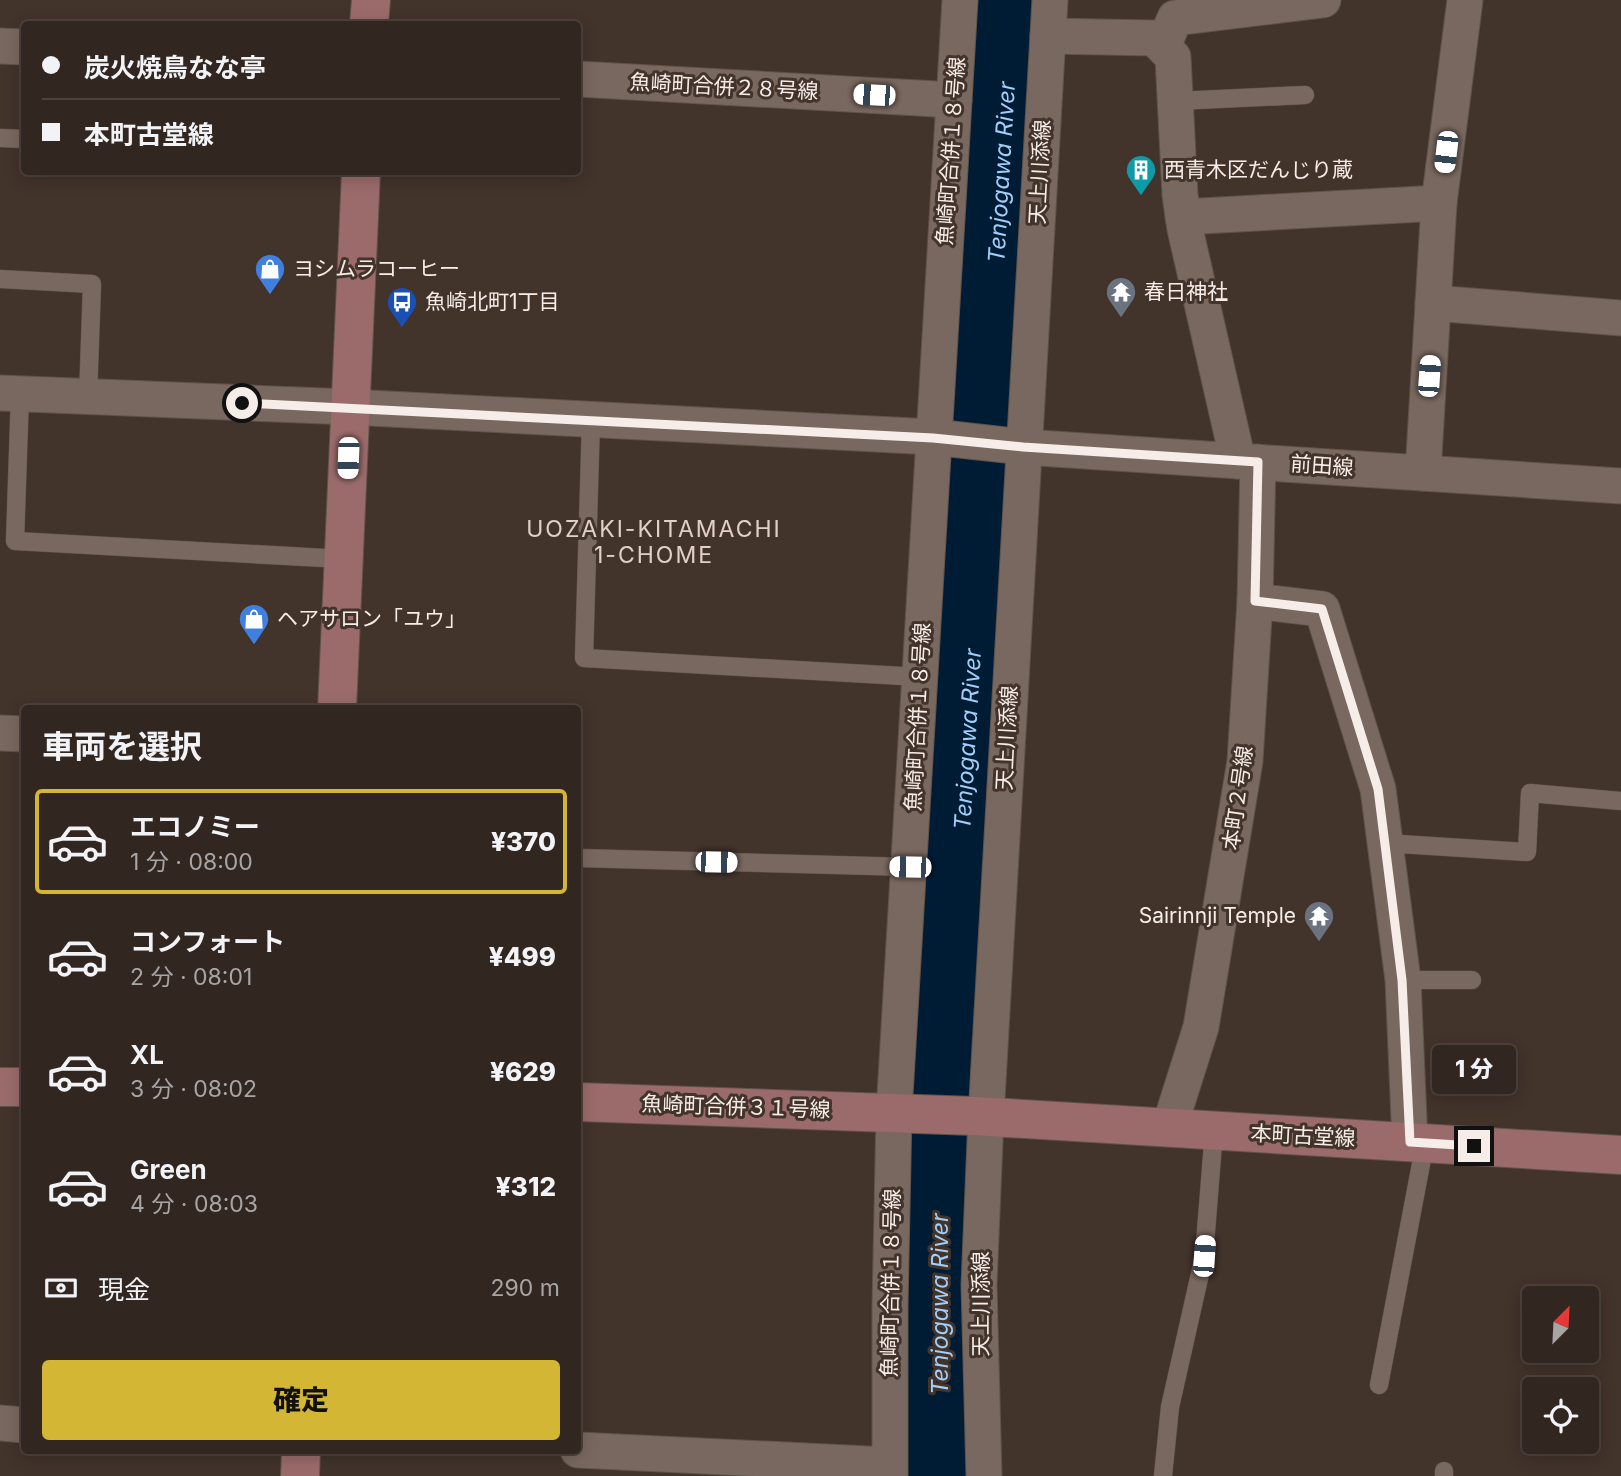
<!DOCTYPE html>
<html lang="ja">
<meta charset="utf-8">
<style>
body{margin:0;font-family:Inter,"Noto Sans JP",sans-serif;background:#3d322d;color:#f1f3f6;height:100vh;display:flex;flex-direction:column;font-size:26px;white-space:nowrap}
*{box-sizing:border-box;margin:0}
p{font-size:23px;color:#a8a5a5}
.icon{flex:none;width:38px;height:38px;fill:none;stroke:currentColor;stroke-width:2;stroke-linecap:round;stroke-linejoin:round}
.map{position:relative;flex:1;overflow:hidden}
.drawer{position:absolute;left:21px;top:705px;width:560px;height:749px;display:flex;flex-direction:column;background:#322620;border-radius:7px;box-shadow:0 4px 18px #0003,0 0 0 2px #4d433e}
.drawer>*{flex:none}
.banner{position:absolute;left:21px;top:21px;width:560px;height:154px;border-radius:7px;box-shadow:0 4px 18px #0003,0 0 0 2px #4d433e;display:grid;align-content:center;height:154px;padding:0 21px;background:#322620}
.needle{width:46px;rotate:24deg}
.controls{position:absolute;left:1522px;top:1286px;display:grid;gap:14px}
.controls a{display:grid;place-items:center;width:77px;height:77px;border-radius:7px;background:#322620;box-shadow:0 4px 18px #0003,0 0 0 2px #4d433e;font-size:35px}
.end{position:absolute;width:32px;height:32px;margin:-16px;border:9px solid #f7ede8;background:#111;box-shadow:0 0 0 4px #111}
.from{border-radius:50%}
.bubble{position:absolute;height:49px;border-radius:7px;background:#322620;box-shadow:0 4px 18px #0003,0 0 0 2px #4d433e;font-size:23px;font-weight:800;line-height:49px;text-align:center}
.car{position:absolute;width:21px;height:42px;margin:-21px -10px;border-radius:9px;box-shadow:0 0 5px 2px #0007;background:linear-gradient(#fff 24%,#345 0 40%,#fff 0 76%,#345 0 86%,#fff 0)}
.banner b{display:flex;align-items:center;gap:24px;height:66px;font-size:26px}
.banner b+b{border-top:2px solid #4d433e}
.banner i{width:18px;height:18px;background:#f1f3f6}
ul{padding:0;list-style:none}
li{display:flex;align-items:center;gap:21px;height:105px;margin:0 14px 10px;padding:0 7px;border:4px solid transparent;border-radius:7px}
li div{flex:1}
li b{display:block;font-size:26px}
li em{font-style:normal;font-weight:800}
li.current{border-color:#d4b635}
li>.icon{width:63px;height:63px;stroke-width:1.5}
h2{padding:0 21px;font-size:32px;line-height:84px}
.pay{display:flex;align-items:center;gap:18px;height:77px;padding:0 21px;font-size:26px}
.pay p{margin-inline-start:auto}
.button{display:flex;gap:14px;margin-top:auto;padding:14px 21px}
.button a{flex:1;height:80px;border-radius:7px;background:#d4b635;color:#111;font-size:28px;font-weight:800;line-height:80px;text-align:center}
.map>svg:first-child{display:block}
.lines{fill:none;stroke-linecap:round;stroke-linejoin:round}
.river{stroke:#001c35;stroke-width:74}
.lane-casing{stroke:#5e524a;stroke-width:19}
.street-casing{stroke:#5e524a;stroke-width:37}
.secondary-casing{stroke:#5e524a;stroke-width:40}
.lane{stroke:#79685f;stroke-width:18}
.street{stroke:#79685f;stroke-width:35}
.secondary{stroke:#9b6b6b;stroke-width:38}
.route{stroke:#f7ede8;stroke-width:9}
.labels{text-anchor:middle;stroke-width:6;stroke-linejoin:round;paint-order:stroke}
.street-label{font-size:21px;fill:#f7ede8;stroke:#42332b}
.poi-label{font-size:21px;fill:#f7ede8;stroke:#42332b;text-anchor:start}
.water-label{font-size:23px;font-style:italic;fill:#a1cffb;stroke:#42332b}
.neighbourhood-label{font-size:23px;letter-spacing:2px;fill:#e2cfc5;stroke:#42332b}
</style>
<div class="map">
<svg width="1621" height="1476" viewBox="0 0 1621 1476">
<rect width="100%" height="100%" fill="#42332b"/>
<g class="lines">
<!-- river -->
<path class="river" id="s1" d="M943,1476L935,1284L1012,0"/>
<!-- lane casing -->
<g class="lane-casing">
<g id="lane">
<path d="M1176,101L1305,95"/>
<path d="M0,138L24,139"/>
<path d="M0,279L92,284L88,397"/>
<path d="M20,394L15,541L343,559"/>
<path d="M591,420L584,658L920,677"/>
<path d="M1384,843L1527,852L1530,793L1621,801"/>
<path d="M578,858L910,867"/>
<path d="M1403,980H1472"/>
<path d="M1379,1385L1425,1143"/>
<path d="M1444,1471V1476"/>
<path d="M1163,1476L1170,1407L1204,1256L1214,1131"/>
</g>
</g>
<!-- street casing -->
<g class="street-casing">
<g id="street">
<path d="M1048,36L1154,38L1173,57L1180,195L1185,229L1238,461"/>
<path d="M0,46L24,47"/>
<path d="M1163,46L1175,18L1323,0"/>
<path d="M578,79L954,100"/>
<path d="M1183,217L1439,203"/>
<path d="M1433,303L1621,318"/>
<path d="M0,393L350,407L933,437L1023,447L1621,486"/>
<path d="M1423,473L1439,203L1465,0"/>
<path d="M1255,601L1322,609L1378,789L1403,980L1410,1142"/>
<path d="M0,733L24,734"/>
<path d="M1169,1128L1201,1027L1245,761L1255,601L1258,462"/>
<path d="M0,1423L24,1425"/>
<path d="M578,1450L889,1465"/>
<path d="M890,1476V1307L894,1112L960,0"/>
<path d="M984,1476L979,1285L986,1117L1050,0"/>
</g>
</g>
<!-- secondary casing -->
<g class="secondary-casing">
<g id="secondary">
<path d="M369,24L371,0"/>
<path d="M337,709L361,172"/>
<path d="M0,1087H24"/>
<path d="M578,1102L974,1116L1621,1155"/>
<path d="M300,1476L301,1451"/>
</g>
</g>
<!-- lane -->
<use href="#lane" class="lane"/>
<!-- street -->
<use href="#street" class="street"/>
<!-- secondary -->
<use href="#secondary" class="secondary"/>
</g>
<g class="lines">
<!-- route -->
<path class="route" d="M242,403L933,438L1023,447L1258,462L1255,601L1322,609L1378,789L1402,980L1410,1142L1474,1146"/>
</g>
<!-- icons -->
<defs>
<g id="building-pin" transform="scale(1.575)"><path d="M0 17L-7.5 6A9.5 9.5 0 1 1 7.5 6Z" fill="#0f9aa8" stroke="#42332b"/><path d="M-4-6H4V6H1V3H-1V6H-4ZM-2.5-4.3h1.7v1.8h-1.7ZM.8-4.3h1.7v1.8H.8ZM-2.5-1h1.7V.8h-1.7ZM.8-1h1.7V.8H.8Z" fill="#fff"/></g>
<g id="shop-pin" transform="scale(1.575)"><path d="M0 17L-7.5 6A9.5 9.5 0 1 1 7.5 6Z" fill="#3f7fe0" stroke="#42332b"/><path d="M-5-2.5h2.3a2.7 3.5 0 0 1 5.4 0H5L5.5 6h-11ZM-1.5-2.5h3a1.5 2.3 0 0 0-3 0Z" fill="#fff"/></g>
<g id="temple-pin" transform="scale(1.575)"><path d="M0 17L-7.5 6A9.5 9.5 0 1 1 7.5 6Z" fill="#6b7280" stroke="#42332b"/><path d="M0-6L5-2H3V0L6.5 2.5H4V6H1.5V3h-3V6H-4V2.5H-6.5L-3 0V-2H-5Z" fill="#fff"/></g>
<g id="bus-pin" transform="scale(1.575)"><path d="M0 17L-7.5 6A9.5 9.5 0 1 1 7.5 6Z" fill="#1a4fb4" stroke="#42332b"/><path d="M-5-6H5V4H4V6H2V4H-2V6H-4V4H-5ZM-3.5-4V0h7V-4ZM-3.5 1.2v1.5H-2V1.2ZM2 1.2v1.5H3.5V1.2Z" fill="#fff"/></g>
</defs>
<g fill-rule="evenodd">
<use href="#building-pin" x="1141" y="170"/>
<use href="#shop-pin" x="270" y="269"/>
<use href="#temple-pin" x="1121" y="292"/>
<use href="#bus-pin" x="402" y="302"/>
<use href="#shop-pin" x="254" y="619"/>
<use href="#temple-pin" x="1319" y="916"/>
</g>
<g class="labels">
<!-- street labels -->
<g class="street-label">
<text transform="translate(724 87) rotate(3)" y="7">魚崎町合併２８号線</text>
<text transform="translate(951 151) rotate(-86)" y="7">魚崎町合併１８号線</text>
<text transform="translate(1040 172) rotate(-87)" y="7">天上川添線</text>
<text transform="translate(1322 466) rotate(4)" y="7">前田線</text>
<text transform="translate(918 717) rotate(-87)" y="7">魚崎町合併１８号線</text>
<text transform="translate(1007 738) rotate(-87)" y="7">天上川添線</text>
<text transform="translate(1238 798) rotate(-82)" y="7">本町２号線</text>
<text transform="translate(736 1107) rotate(2)" y="7">魚崎町合併３１号線</text>
<text transform="translate(1303 1136) rotate(3)" y="7">本町古堂線</text>
<text transform="translate(891 1283) rotate(-89)" y="7">魚崎町合併１８号線</text>
<text transform="translate(981 1304) rotate(-90)" y="7">天上川添線</text>
</g>
<!-- poi labels -->
<g class="poi-label">
<text x="1164" y="177">西青木区だんじり蔵</text>
<text x="293" y="276">ヨシムラコーヒー</text>
<text x="1144" y="299">春日神社</text>
<text x="425" y="309">魚崎北町1丁目</text>
<text x="277" y="626">ヘアサロン「ユウ」</text>
<text x="1296" y="923" text-anchor="end">Sairinnji Temple</text>
</g>
<!-- water labels -->
<g class="water-label">
<text dy="8" stroke="none"><textPath href="#s1" startOffset="1306">Tenjogawa River</textPath></text>
<text dy="8" stroke="none"><textPath href="#s1" startOffset="738">Tenjogawa River</textPath></text>
<text transform="translate(940 1304) rotate(-90)" y="8">Tenjogawa River</text>
</g>
<!-- neighbourhood labels -->
<g class="neighbourhood-label">
<text x="654" y="537">UOZAKI-KITAMACHI<tspan x="654" dy="26">1-CHOME</tspan></text>
</g>
</g>
</svg>
<div class="controls">
<a><svg class="needle" viewBox="-14 -14 28 28"><path d="M0-13l5 13h-10z" fill="#e53935"/><path d="M0 13l5-13h-10z" fill="#a8a5a5"/></svg></a>
<a><svg class="icon" aria-label="locate" viewBox="0 0 24 24"><circle cx="12" cy="12" r="6"/><path d="M12 2v4M12 18v4M2 12h4M18 12h4"/></svg></a>
</div>
<i class="end from" style="left:242px;top:403px"></i>
<i class="end" style="left:1474px;top:1146px"></i>
<div class="bubble" style="left:1432px;top:1045px;width:84px">1 分</div>
<i class="car" style="left:874px;top:95px;rotate:273deg"></i>
<i class="car" style="left:1446px;top:152px;rotate:187deg"></i>
<i class="car" style="left:1429px;top:376px;rotate:4deg"></i>
<i class="car" style="left:348px;top:458px;rotate:182deg"></i>
<i class="car" style="left:716px;top:862px;rotate:91deg"></i>
<i class="car" style="left:910px;top:867px;rotate:271deg"></i>
<i class="car" style="left:1204px;top:1256px;rotate:4deg"></i>
<div class="banner">
<b><i class="from"></i>炭火焼鳥なな亭</b>
<b><i></i>本町古堂線</b>
</div>
<section class="drawer">
<h2>車両を選択</h2>
<ul>
<li class="current"><svg class="icon" aria-label="car" viewBox="0 0 24 24"><path d="M5 17H2v-5l4-1 3-4h7l3 4 3 1v5h-3M9 17h6M6 11h13"/><circle cx="7" cy="17" r="2"/><circle cx="17" cy="17" r="2"/></svg><div><b>エコノミー</b><p>1 分 · 08:00</p></div><em>¥370</em></li>
<li><svg class="icon" aria-label="car" viewBox="0 0 24 24"><path d="M5 17H2v-5l4-1 3-4h7l3 4 3 1v5h-3M9 17h6M6 11h13"/><circle cx="7" cy="17" r="2"/><circle cx="17" cy="17" r="2"/></svg><div><b>コンフォート</b><p>2 分 · 08:01</p></div><em>¥499</em></li>
<li><svg class="icon" aria-label="car" viewBox="0 0 24 24"><path d="M5 17H2v-5l4-1 3-4h7l3 4 3 1v5h-3M9 17h6M6 11h13"/><circle cx="7" cy="17" r="2"/><circle cx="17" cy="17" r="2"/></svg><div><b>XL</b><p>3 分 · 08:02</p></div><em>¥629</em></li>
<li><svg class="icon" aria-label="car" viewBox="0 0 24 24"><path d="M5 17H2v-5l4-1 3-4h7l3 4 3 1v5h-3M9 17h6M6 11h13"/><circle cx="7" cy="17" r="2"/><circle cx="17" cy="17" r="2"/></svg><div><b>Green</b><p>4 分 · 08:03</p></div><em>¥312</em></li>
</ul>
<div class="pay"><svg class="icon" aria-label="cash" viewBox="0 0 24 24"><path d="M3 7h18v10H3z"/><circle cx="12" cy="12" r="2"/></svg>現金<p>290 m</p></div>
<div class="button"><a>確定</a></div>
</section>
</div>
